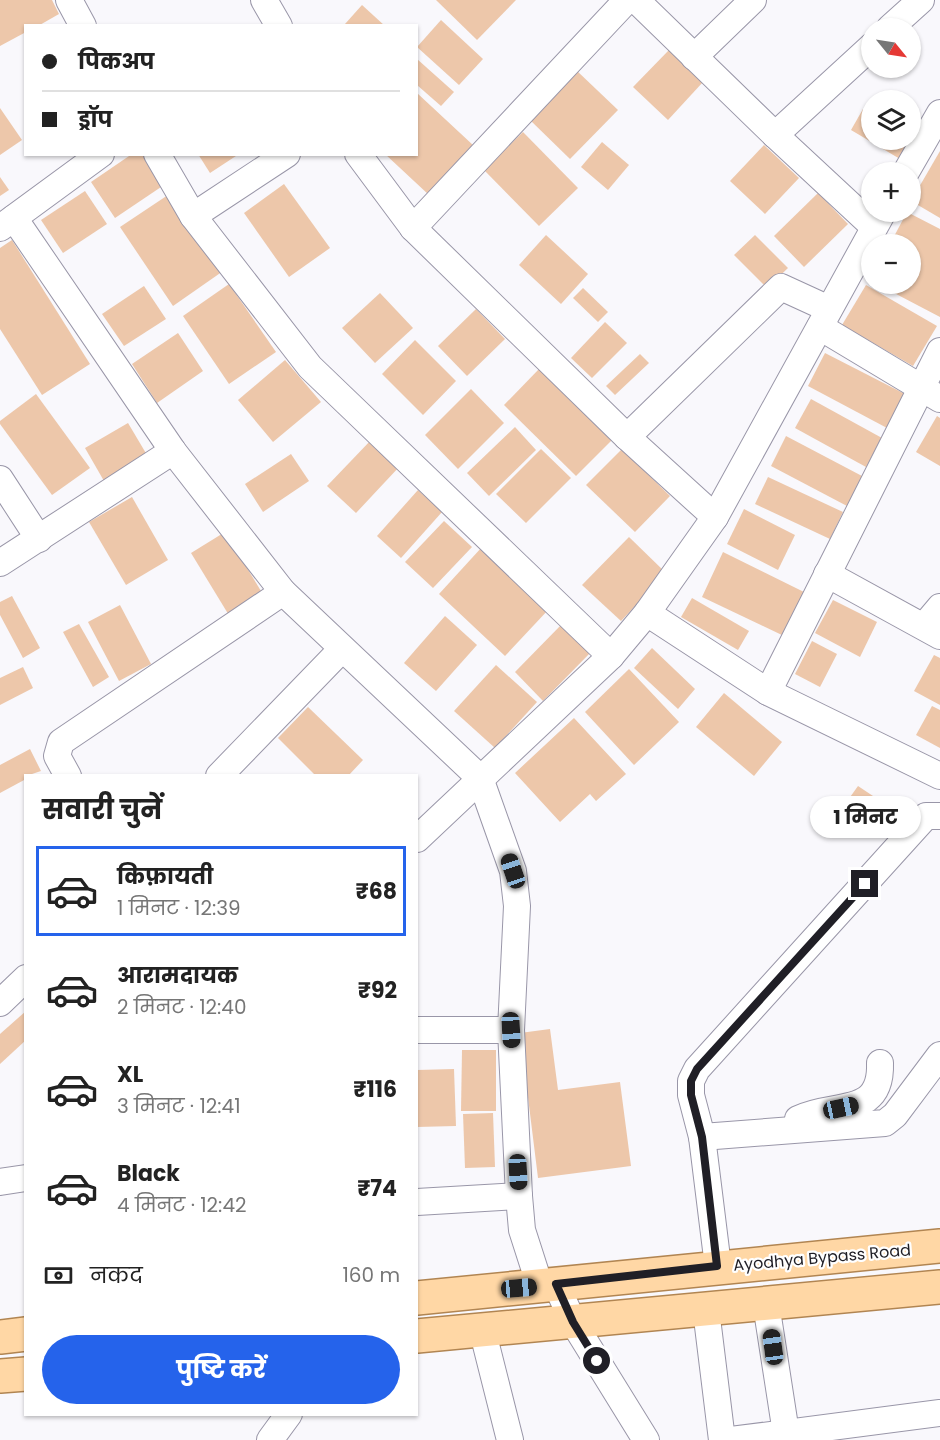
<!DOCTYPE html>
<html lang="hi">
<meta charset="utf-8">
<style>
body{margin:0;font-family:Poppins,"Noto Sans Devanagari",sans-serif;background:#f2f2f2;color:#222;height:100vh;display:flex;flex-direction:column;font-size:22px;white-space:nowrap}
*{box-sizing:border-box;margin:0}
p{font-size:20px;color:#767676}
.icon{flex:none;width:33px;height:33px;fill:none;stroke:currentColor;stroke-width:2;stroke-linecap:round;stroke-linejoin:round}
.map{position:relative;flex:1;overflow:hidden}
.details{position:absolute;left:24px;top:774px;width:394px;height:642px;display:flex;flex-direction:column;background:#fff;border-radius:0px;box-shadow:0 2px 4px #0004}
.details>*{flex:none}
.hud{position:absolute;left:24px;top:24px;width:394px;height:132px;border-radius:0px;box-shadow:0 2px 4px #0004;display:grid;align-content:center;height:132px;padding:0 18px;background:#fff}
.needle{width:39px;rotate:120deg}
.controls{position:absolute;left:861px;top:18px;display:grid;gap:12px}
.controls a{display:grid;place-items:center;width:60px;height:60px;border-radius:50%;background:#fff;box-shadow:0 2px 4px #0004;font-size:30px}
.end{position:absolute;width:27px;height:27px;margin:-14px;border:8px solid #201f26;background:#fff;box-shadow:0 0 0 3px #fff}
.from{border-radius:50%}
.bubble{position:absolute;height:42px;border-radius:21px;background:#fff;box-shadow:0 2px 4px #0004;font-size:20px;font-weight:700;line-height:42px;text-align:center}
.car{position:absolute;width:18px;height:36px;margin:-18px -9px;border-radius:8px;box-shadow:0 0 4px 2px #0007;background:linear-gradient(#222 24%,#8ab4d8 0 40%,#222 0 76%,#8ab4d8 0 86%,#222 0)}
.hud b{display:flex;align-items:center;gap:21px;height:57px;font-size:22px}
.hud b+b{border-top:2px solid #e0e0e0}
.hud i{width:15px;height:15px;background:#222}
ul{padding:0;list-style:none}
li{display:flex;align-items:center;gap:18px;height:90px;margin:0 12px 9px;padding:0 6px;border:3px solid transparent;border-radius:0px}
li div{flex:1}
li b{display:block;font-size:22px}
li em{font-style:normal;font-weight:700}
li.current{border-color:#2563eb}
li>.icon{width:54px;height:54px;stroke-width:1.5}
h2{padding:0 18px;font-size:27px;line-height:72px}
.pay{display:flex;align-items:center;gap:15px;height:66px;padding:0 18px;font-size:22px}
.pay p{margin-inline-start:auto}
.action{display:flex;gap:12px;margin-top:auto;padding:12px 18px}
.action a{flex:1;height:69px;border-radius:36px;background:#2563eb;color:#fff;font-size:24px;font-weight:700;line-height:69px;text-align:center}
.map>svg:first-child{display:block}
.building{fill:#edc7aa}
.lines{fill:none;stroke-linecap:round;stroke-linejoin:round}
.minor-casing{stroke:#9996a8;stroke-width:28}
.primary-casing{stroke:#b18552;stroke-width:36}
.minor{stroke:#fff;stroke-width:26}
.primary{stroke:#ffd7a5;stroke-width:33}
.route{stroke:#201f26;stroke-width:8}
.labels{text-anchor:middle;stroke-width:4.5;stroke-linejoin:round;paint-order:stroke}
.street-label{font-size:16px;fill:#201f26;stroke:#fff}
</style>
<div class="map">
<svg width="940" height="1440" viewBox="0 0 940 1440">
<rect width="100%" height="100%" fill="#f9f8fc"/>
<!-- building -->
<g class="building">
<path d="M0,0H52L59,14L38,26H26V32L0,46Z"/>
<path d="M436,0H516L477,40Z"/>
<path d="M362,5L385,26L345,24Z"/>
<path d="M441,20L483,59L459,85L417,47Z"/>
<path d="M669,50L703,82L668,120L633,87Z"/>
<path d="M417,59L454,92L441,106L417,85Z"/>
<path d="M576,70L618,110L570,159L529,119Z"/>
<path d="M417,93L474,146L429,195L385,154H417Z"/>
<path d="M0,108L22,140L0,155Z"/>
<path d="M863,109L872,114V140H912L900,159L851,130Z"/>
<path d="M523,132L578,188L539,226L484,170Z"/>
<path d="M602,142L629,165L608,190L581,167Z"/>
<path d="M764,145L799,178L765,214L730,181Z"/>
<path d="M940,151V218L911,201Z"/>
<path d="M132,154H144L164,185L115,218L91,182Z"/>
<path d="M198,154H239L210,173Z"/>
<path d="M0,177L9,190L0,196Z"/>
<path d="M284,184L330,248L289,277L244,213Z"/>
<path d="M85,191L107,224L63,253L41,220Z"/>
<path d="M174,191L226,269L173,306L120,227Z"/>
<path d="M818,193L848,224L804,267L774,236Z"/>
<path d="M907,212L940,229V317L877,284H910V244H890Z"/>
<path d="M546,235L588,274L561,304L519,265Z"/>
<path d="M755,235L788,268L767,288L734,255Z"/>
<path d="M12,240L90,364L42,395L0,329V248Z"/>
<path d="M229,284L276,352L229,384L183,316Z"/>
<path d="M866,285L937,326L913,366L842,325Z"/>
<path d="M144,286L166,319L124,346L102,314Z"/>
<path d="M583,288L608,312L598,322L573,298Z"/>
<path d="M380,293L413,328L375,363L342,328Z"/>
<path d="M476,309L505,339L467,376L438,346Z"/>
<path d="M605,322L627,343L592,378L571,358Z"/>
<path d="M178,333L203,371L157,403L132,364Z"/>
<path d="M415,340L456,381L423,415L382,374Z"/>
<path d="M825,353L905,394L887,428L808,386Z"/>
<path d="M640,354L649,363L615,395L606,386Z"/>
<path d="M285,360L321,402L273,442L238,400Z"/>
<path d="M540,368L613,439L576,476L504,405Z"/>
<path d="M471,389L504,423L458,469L425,435Z"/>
<path d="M36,394L90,468L52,495L0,424V421Z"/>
<path d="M811,399L882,438L866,467L795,428Z"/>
<path d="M937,416L940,418V466L916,452Z"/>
<path d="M128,423L147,455L104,481L85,448Z"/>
<path d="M515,427L536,450L489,496L467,473Z"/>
<path d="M786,436L862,476L847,506L771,466Z"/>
<path d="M372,439L400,466L356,513L327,486Z"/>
<path d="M541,449L571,478L526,523L496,494Z"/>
<path d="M622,449L670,496L635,532L586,485Z"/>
<path d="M291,454L309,481L263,512L245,484Z"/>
<path d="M768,477L843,512L830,539L755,504Z"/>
<path d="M418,490L442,512L401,558L377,536Z"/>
<path d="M132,497L168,560L126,585L89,522Z"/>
<path d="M744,509L795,535L778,570L727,544Z"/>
<path d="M444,521L472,547L433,588L405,562Z"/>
<path d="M225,532L264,596L230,617L191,553Z"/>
<path d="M629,537L666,573L621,621L582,585Z"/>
<path d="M482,547L549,609L505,656L439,594Z"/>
<path d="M723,552L806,593L784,636L702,597Z"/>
<path d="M12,596L40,648L23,658L0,615V602Z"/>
<path d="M692,598L749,631L738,650L681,617Z"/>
<path d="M833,600L877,622L860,657L815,633Z"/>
<path d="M120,605L151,664L119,681L88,622Z"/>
<path d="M445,616L477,645L436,691L404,663Z"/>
<path d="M79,624L109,677L93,687L63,632Z"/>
<path d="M562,624L591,652L543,701L515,672Z"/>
<path d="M812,641L837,654L820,687L795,674Z"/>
<path d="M652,648L695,689L678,709L634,668Z"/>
<path d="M934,655L940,658V705L914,691Z"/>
<path d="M496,665L537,702L495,748L454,711Z"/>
<path d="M23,667L33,688L0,705V678Z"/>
<path d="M629,669L679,722L634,765L585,712Z"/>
<path d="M724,693L782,742L754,776L696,727Z"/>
<path d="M932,706L940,710V748L916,735Z"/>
<path d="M308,707L363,760L348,776H316L278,738Z"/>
<path d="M574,718L626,774L596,801L590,794L560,822L515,773Z"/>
<path d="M30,749L41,771L26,776V779L0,793V765Z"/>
<path d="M858,786L876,798L862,819L843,807Z"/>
<path d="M26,1011V1040L0,1064V1034Z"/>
<path d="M550,1029L558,1090L620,1082L631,1166L538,1178L520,1033Z"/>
<path d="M462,1050H496V1111H461Z"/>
<path d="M454,1069L456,1126L417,1127V1070Z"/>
<path d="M493,1113L495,1167L465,1168L463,1114Z"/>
</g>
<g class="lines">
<!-- minor casing -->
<g class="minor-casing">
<g id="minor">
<path d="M69,0L83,26"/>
<path d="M264,0L279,26"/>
<path d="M636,0L775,135L874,227"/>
<path d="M890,28L921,0"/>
<path d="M694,57L753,0"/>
<path d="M775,135L872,46"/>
<path d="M157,154L193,216L310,367L611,656"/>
<path d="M358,154L413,228L627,437L715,517"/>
<path d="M906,172L940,113"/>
<path d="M193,216L287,154"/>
<path d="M14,218L173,451L283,592L480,778L513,871L517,906L511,1030L519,1196L522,1230L540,1286"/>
<path d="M0,228L101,154"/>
<path d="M413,228L627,0"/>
<path d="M820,327L940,399"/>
<path d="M627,437L781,287L829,309"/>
<path d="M0,479L39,539"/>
<path d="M0,563L173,451"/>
<path d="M827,574L940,636"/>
<path d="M647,613L768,692L940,776"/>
<path d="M924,626L940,607"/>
<path d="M768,692L940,351"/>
<path d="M68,776L57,756L61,742L283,592"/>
<path d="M219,776L341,650"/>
<path d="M417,839L611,656L647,613L715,517L883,212"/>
<path d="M0,1003L26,978"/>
<path d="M417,1030H511"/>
<path d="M798,1119C833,1101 882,1119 880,1063"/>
<path d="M702,1137L885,1123L895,1115L940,1055"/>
<path d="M0,1182L26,1178"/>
<path d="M417,1202L519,1196"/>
<path d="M718,1266L702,1137L691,1095V1081L697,1069L926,816H940"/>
<path d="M556,1284L573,1322L646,1440"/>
<path d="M766,1304L786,1433"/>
<path d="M706,1310L722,1440"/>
<path d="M482,1329L510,1440"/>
<path d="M270,1440L289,1414"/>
<path d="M731,1440L940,1413"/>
</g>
</g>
<!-- primary casing -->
<g class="primary-casing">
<g id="primary">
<path d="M417,1298L940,1246"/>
<path d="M417,1336L940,1287"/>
<path d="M0,1337L26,1334"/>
<path d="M0,1376L26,1374"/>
</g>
</g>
<!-- minor -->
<use href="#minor" class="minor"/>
<!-- primary -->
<use href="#primary" class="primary"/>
</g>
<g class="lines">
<!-- route -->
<path class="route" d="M597,1361L573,1322L556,1284L717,1266L702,1137L691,1095V1081L697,1069L865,884"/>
</g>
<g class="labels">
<!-- street labels -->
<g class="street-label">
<text transform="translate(822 1257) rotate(-5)" y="6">Ayodhya Bypass Road</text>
</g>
</g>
</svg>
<div class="controls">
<a><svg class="needle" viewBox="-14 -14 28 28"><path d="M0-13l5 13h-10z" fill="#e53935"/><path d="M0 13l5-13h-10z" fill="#767676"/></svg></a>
<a><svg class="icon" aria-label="layers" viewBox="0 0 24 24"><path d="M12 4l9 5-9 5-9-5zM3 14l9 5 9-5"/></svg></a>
<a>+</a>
<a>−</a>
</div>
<i class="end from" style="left:597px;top:1361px"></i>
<i class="end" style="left:865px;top:884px"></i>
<div class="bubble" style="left:810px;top:796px;width:111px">1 मिनट</div>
<i class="car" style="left:513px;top:871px;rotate:341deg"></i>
<i class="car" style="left:511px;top:1030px;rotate:177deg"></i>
<i class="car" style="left:841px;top:1108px;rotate:78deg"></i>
<i class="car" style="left:518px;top:1172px;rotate:177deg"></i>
<i class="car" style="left:519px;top:1288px;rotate:85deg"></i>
<i class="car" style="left:773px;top:1347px;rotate:352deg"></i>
<div class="hud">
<b><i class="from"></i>पिकअप</b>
<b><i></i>ड्रॉप</b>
</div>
<section class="details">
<h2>सवारी चुनें</h2>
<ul>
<li class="current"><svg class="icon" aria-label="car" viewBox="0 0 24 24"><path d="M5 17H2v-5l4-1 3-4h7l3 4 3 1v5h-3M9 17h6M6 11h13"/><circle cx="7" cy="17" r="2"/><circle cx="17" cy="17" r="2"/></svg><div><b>किफ़ायती</b><p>1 मिनट · 12:39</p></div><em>₹68</em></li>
<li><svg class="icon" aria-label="car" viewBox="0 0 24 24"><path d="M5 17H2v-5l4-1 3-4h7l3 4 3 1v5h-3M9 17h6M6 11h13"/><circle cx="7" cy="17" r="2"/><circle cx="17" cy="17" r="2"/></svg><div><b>आरामदायक</b><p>2 मिनट · 12:40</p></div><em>₹92</em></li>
<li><svg class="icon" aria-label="car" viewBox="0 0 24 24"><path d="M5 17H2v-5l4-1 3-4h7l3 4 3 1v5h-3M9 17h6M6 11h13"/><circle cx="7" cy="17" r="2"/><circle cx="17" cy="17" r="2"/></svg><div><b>XL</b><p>3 मिनट · 12:41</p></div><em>₹116</em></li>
<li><svg class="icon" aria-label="car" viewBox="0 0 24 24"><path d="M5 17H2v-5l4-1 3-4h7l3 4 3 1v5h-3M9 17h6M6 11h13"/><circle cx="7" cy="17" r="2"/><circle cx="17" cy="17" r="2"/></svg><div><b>Black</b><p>4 मिनट · 12:42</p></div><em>₹74</em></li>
</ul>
<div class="pay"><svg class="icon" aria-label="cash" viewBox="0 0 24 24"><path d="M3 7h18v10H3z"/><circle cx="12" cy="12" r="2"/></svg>नकद<p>160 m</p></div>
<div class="action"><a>पुष्टि करें</a></div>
</section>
</div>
